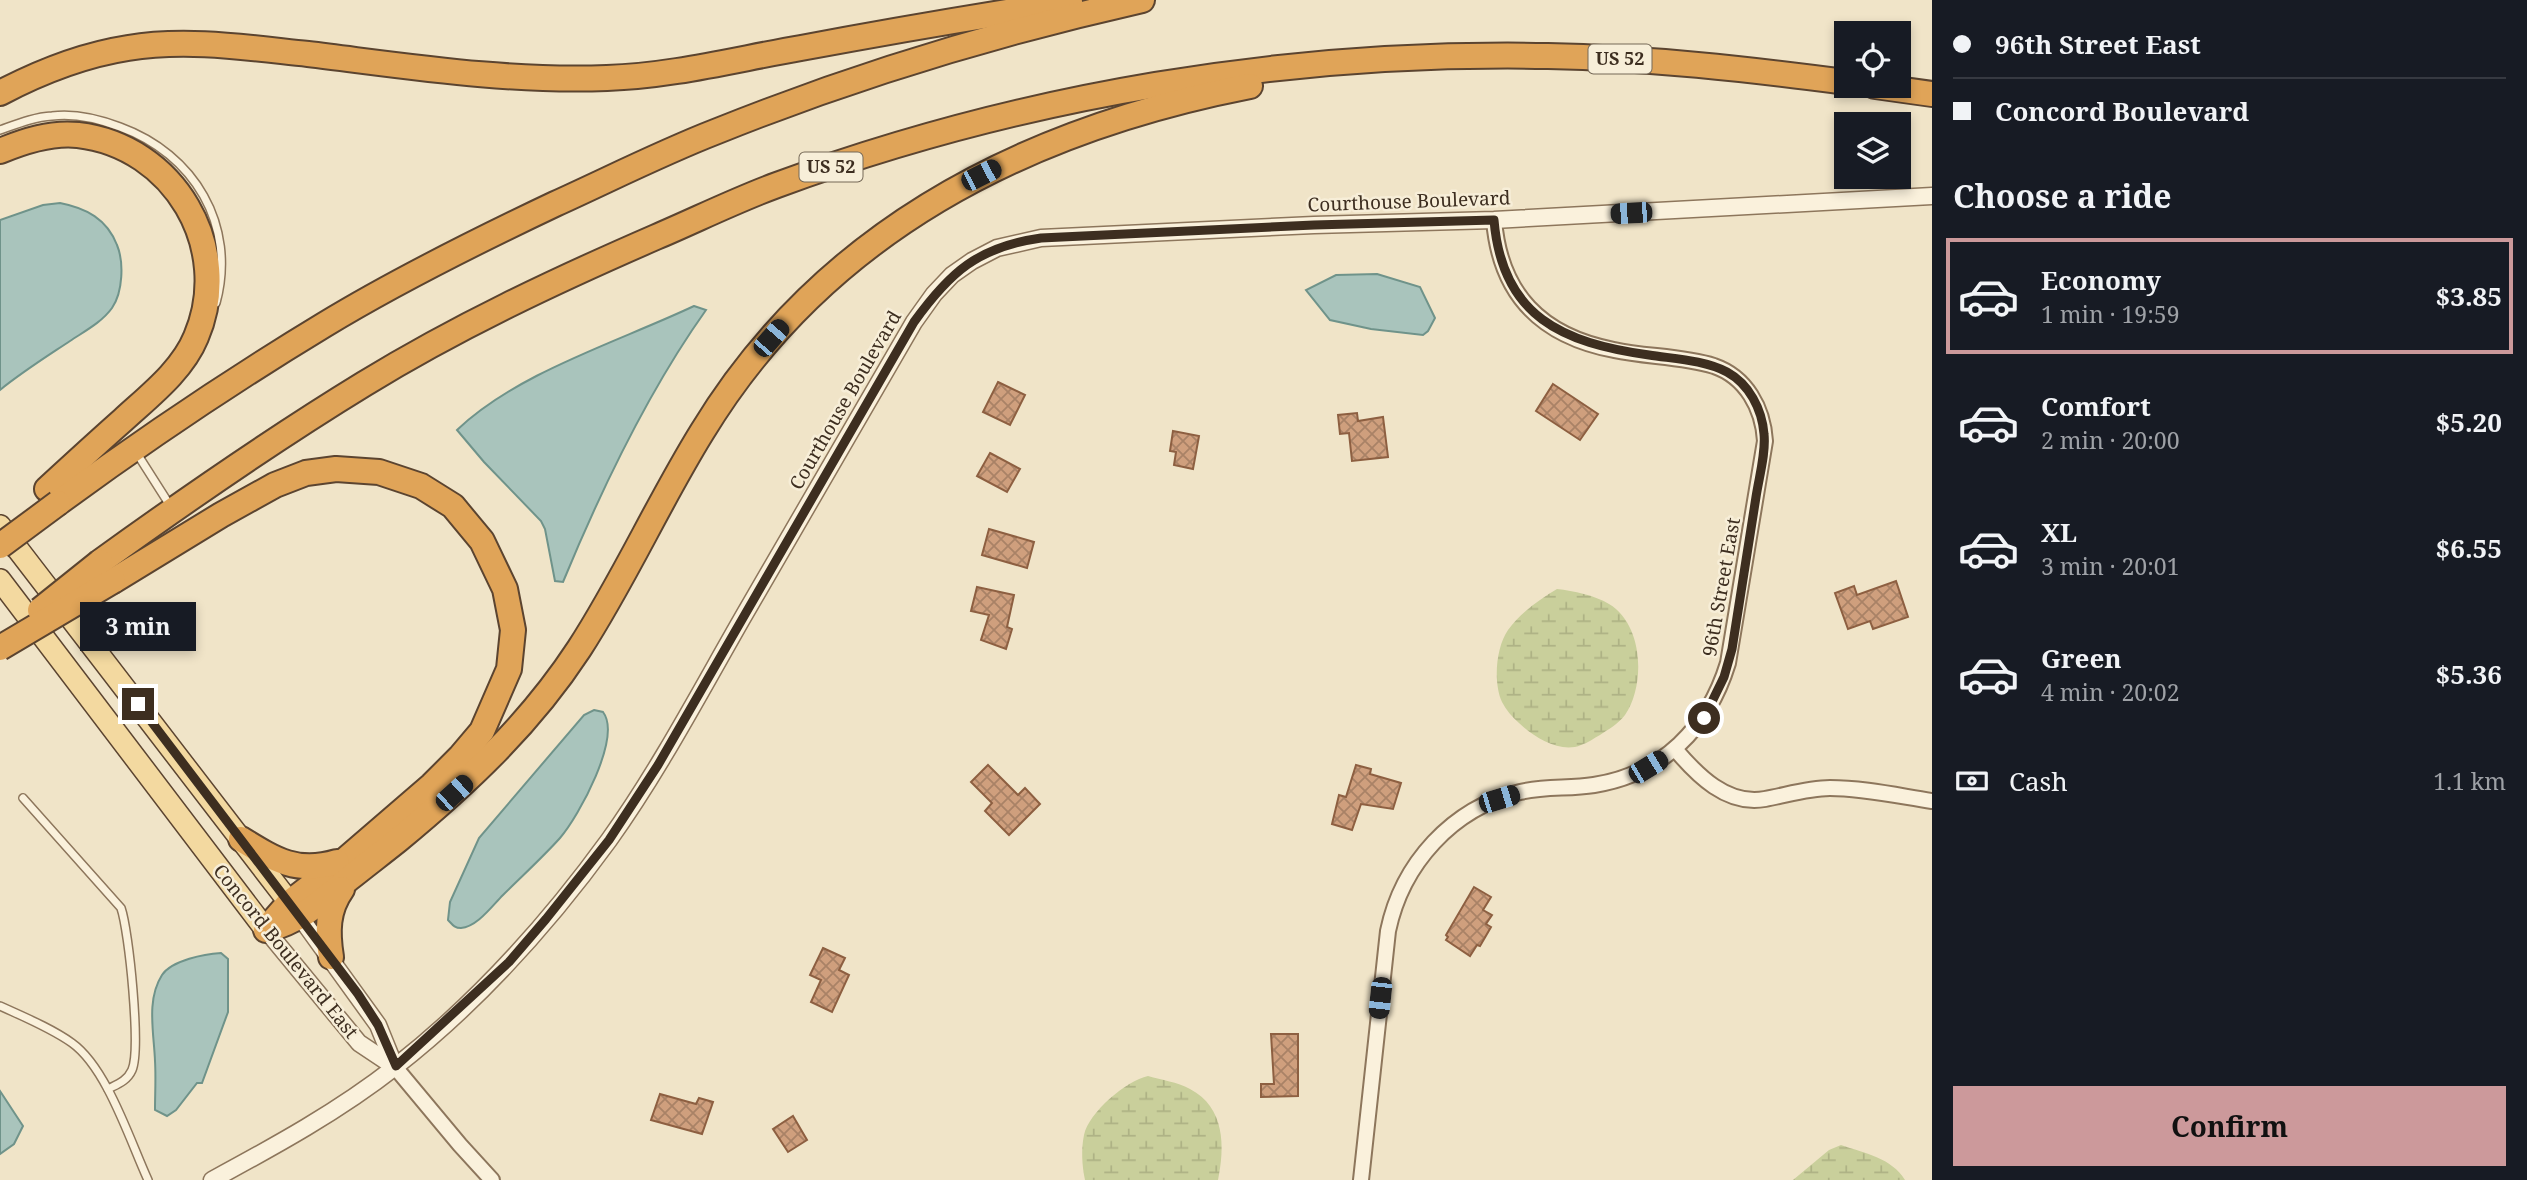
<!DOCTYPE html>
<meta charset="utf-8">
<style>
body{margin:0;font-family:"Noto Serif",serif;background:#242831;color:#f1f3f6;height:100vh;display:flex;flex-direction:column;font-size:26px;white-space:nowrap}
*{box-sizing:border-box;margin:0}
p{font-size:23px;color:#9ea1a6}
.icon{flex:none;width:38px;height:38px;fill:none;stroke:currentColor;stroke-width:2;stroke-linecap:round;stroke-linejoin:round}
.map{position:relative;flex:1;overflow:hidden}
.sheet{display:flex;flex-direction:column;background:#171b24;width:595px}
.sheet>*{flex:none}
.banner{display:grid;align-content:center;height:154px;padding:0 21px;background:#171b24}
.buttons{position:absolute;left:1834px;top:21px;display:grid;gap:14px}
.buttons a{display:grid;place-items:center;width:77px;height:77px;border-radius:0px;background:#171b24;box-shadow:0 4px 10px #0003;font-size:35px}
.end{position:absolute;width:32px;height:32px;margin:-16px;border:9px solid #3d2e20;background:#fff;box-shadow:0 0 0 4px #fff}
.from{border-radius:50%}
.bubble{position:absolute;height:49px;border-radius:0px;background:#171b24;box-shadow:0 4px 10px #0003;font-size:23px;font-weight:700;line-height:49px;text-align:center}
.car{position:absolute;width:21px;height:42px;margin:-21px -10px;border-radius:9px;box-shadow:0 0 5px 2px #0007;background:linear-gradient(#222 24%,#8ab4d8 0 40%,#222 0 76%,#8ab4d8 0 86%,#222 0)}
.banner b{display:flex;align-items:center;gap:24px;height:66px;font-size:26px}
.banner b+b{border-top:2px solid #363941}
.banner i{width:18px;height:18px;background:#f1f3f6}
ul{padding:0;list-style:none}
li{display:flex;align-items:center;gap:21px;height:116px;margin:0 14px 10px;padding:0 7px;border:4px solid transparent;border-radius:0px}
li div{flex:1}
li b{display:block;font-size:26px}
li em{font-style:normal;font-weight:700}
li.active{border-color:#cc999b}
li>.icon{width:63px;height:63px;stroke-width:1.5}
h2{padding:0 21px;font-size:32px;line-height:84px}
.pay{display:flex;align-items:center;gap:18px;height:77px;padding:0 21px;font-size:26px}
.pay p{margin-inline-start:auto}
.cta{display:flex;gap:14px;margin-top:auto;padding:14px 21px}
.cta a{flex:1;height:80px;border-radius:0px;background:#cc999b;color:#111;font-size:28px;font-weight:700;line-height:80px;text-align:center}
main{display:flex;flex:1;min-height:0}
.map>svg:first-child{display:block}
.wetland{fill:url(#wetland-marsh)}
.water{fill:#a9c4bc;stroke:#6f938a;stroke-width:2}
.building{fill:url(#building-cross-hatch);stroke:#8d5f41;stroke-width:2}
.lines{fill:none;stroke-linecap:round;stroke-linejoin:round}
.service-casing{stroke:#8d765c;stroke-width:10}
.minor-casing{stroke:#8d765c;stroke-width:18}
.tertiary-casing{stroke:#8d765c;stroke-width:19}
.primary-casing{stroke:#5b4430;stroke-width:24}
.motorway-casing{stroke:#5b4430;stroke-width:28}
.service{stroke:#faf1dc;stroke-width:7}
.minor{stroke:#faf1dc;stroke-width:14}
.tertiary{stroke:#faf1dc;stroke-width:16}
.primary{stroke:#f3d9a0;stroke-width:21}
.motorway{stroke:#e0a458;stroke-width:24}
.motorway-bridge-casing{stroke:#5b4430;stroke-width:28;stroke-linecap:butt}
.motorway-bridge{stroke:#e0a458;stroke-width:24}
.route{stroke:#3d2e20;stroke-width:9}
.labels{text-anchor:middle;stroke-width:5;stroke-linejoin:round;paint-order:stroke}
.shield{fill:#f7eed8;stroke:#756857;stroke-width:2}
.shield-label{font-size:18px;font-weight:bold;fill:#3d2e20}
.street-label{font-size:19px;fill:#3d2e20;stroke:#f7eed8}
</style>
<main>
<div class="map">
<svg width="1932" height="1180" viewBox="0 0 1932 1180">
<defs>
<pattern id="wetland-marsh" width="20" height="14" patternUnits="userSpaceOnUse" patternTransform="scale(1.75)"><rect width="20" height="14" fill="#c9cf9b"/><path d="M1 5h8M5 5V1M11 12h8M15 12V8" fill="none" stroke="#aeb285"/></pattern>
<pattern id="building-cross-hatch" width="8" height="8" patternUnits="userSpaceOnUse" patternTransform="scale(1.75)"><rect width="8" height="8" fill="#cf9f7d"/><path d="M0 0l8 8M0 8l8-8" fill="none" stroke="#a98266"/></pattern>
</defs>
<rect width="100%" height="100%" fill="#f0e4c8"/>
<!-- wetland -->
<g class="wetland">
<path d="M1557,589C1574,591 1594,595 1609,604C1643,624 1646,684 1625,715C1618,724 1609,729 1600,735C1594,738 1588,743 1581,745C1561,754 1533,737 1519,723C1512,717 1506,710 1502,702C1493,683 1496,647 1508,630C1520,613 1540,599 1557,589Z"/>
<path d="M1148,1076C1162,1080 1177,1082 1190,1089C1225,1107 1225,1147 1218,1180H1085C1082,1166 1081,1149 1084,1135C1089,1112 1126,1081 1148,1076Z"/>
<path d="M1841,1145C1864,1153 1892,1158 1905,1180H1793L1829,1150Z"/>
</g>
<!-- water -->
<g class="water">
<path d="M60,203C86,208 107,219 117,245C124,262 123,292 112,308C102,322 85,331 70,341C46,357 22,372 0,390V220L43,205Z"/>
<path d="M1377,274L1420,287L1435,318L1428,331L1423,335L1371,329L1330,320L1306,290L1336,275Z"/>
<path d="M694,306L706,310C649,390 601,490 563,582L555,581L545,529L541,521L484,462L457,430C518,372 618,342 694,306Z"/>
<path d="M594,710L603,712C622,737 579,816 560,838C542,858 522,876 503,895C492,906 477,927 461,928C454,928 452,924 448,920L450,902L479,838L584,715Z"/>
<path d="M221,953L228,959V1012L202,1083H197L176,1110L167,1116L155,1110C155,1094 156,1077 155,1061C154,1033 146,1000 162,975C172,960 205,954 221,953Z"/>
<path d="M0,1091L23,1126L14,1144L0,1154Z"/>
</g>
<!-- building -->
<g class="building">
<path d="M998,382L1025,395L1010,425L983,412Z"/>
<path d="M1553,384L1598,414L1580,440L1536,411Z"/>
<path d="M1357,413L1358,421L1383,417L1388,457L1352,461L1349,433L1340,434L1338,415Z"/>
<path d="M1173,431L1199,436L1193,469L1174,465L1176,452L1170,451Z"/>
<path d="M990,453L1020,469L1007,492L977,476Z"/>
<path d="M989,529L1034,542L1027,568L982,555Z"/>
<path d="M1896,581L1908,617L1873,629L1870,621L1848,629L1835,593L1854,586L1857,595Z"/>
<path d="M977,587L1014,595L1007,627L1012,629L1006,649L981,640L989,615L971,611Z"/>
<path d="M988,765L1018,795L1025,788L1040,804L1009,835L985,811L992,803L971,782Z"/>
<path d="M1356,765L1371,769L1370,774L1401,783L1393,809L1361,804L1352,830L1332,824L1339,795L1346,797Z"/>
<path d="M1474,887L1491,897L1483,910L1492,915L1486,924L1491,927L1480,946L1477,945L1470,956L1446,940L1448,937L1446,935Z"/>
<path d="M823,948L845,958L839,970L849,975L832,1012L811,1002L821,980L810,975Z"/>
<path d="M1271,1034H1298V1096L1261,1097V1084H1274Z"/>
<path d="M660,1094L696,1104L699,1098L713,1102L702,1134L651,1120Z"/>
<path d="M793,1116L807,1140L788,1152L773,1129Z"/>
</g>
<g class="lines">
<!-- service casing -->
<g class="service-casing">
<g id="service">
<path d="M0,130C17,124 34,117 52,116C75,113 99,119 120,127C194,154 237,225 216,303"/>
<path d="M136,452L171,507"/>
<path d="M23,798L121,908C129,931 141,1049 132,1070C127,1081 118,1084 108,1089"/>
<path d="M0,1006C24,1017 51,1028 72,1043C107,1068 130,1141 148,1180"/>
</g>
</g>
<!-- minor casing -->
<g class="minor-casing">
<g id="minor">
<path d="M1675,749C1697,775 1727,806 1765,799C1787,795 1808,788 1830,788C1863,788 1899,796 1932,801"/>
<path d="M395,1067L460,1145L492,1180"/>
<path d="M1361,1180L1388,931C1402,864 1452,808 1520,792C1545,786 1569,789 1594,785C1663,774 1708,728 1728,663L1765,441C1763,408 1746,377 1714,366C1682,356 1646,357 1614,350C1541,336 1500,294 1494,220"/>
</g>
</g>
<!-- tertiary casing -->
<g class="tertiary-casing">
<g id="tertiary">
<path d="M300,917L378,1025L395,1067"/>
<path d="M266,930L359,1043L395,1067"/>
<path d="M212,1180C275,1146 339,1111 395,1067C477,1003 548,924 609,840C659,770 700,692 743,617C800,519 857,421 914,322L934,294L952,275L972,261L997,248L1041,238L1314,225L1494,220L1932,196"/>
</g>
</g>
<!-- primary casing -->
<g class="primary-casing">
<g id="primary">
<path d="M0,526L299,915"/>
<path d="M0,580L266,930"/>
</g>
</g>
<!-- motorway casing -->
<g class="motorway-casing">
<g id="motorway">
<path d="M1875,86L1932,94"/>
<path d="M0,93C40,72 83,55 128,48C187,38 250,48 308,54C407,66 507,82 607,78C672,76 737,59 801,48C891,31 980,16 1070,2"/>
<path d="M0,151C24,141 51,132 78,135C174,146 234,248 196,337C182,371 149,396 123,420C97,443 72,466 47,489"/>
<path d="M58,503C144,440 233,380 324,325C398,280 477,241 555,204C608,180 661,153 715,132C854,76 996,33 1142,0"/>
<path d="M100,562C186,500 274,439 364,384C457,327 557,280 656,237C696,220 736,200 777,185C1022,95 1286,51 1548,56C1648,58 1747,69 1846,82"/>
<path d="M113,581L221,515L275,485L306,473L336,469L379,472L421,486L453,506L482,541L505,589L513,630L509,669L482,731L460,757L432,785L345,860L289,903L268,927"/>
<path d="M241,839C275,860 297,874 337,862"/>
<path d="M266,930C300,922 324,899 351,877C366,865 383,852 398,840C467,783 530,724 579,649C624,580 658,503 702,432C824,231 1025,130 1250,86"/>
<path d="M331,957C327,932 327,910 342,889"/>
</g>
</g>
<!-- service -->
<use href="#service" class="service"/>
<!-- minor -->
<use href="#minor" class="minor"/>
<!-- tertiary -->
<use href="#tertiary" class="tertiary"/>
<!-- primary -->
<use href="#primary" class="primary"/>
<!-- motorway -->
<use href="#motorway" class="motorway"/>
<!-- motorway-bridge casing -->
<g class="motorway-bridge-casing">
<g id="motorway-bridge">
<path d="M0,546L58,503"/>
<path d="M40,610L100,562"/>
<path d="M0,648L113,581"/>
</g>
</g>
<!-- motorway-bridge -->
<use href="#motorway-bridge" class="motorway-bridge"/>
</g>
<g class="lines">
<!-- route -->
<path class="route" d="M138,704L358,994L378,1025L396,1066L509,962L546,919L609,840L658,765L914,322C950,272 978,247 1041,238L1314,225L1494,220C1502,317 1563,343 1649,355C1675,359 1704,360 1727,372C1749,384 1762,409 1764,434C1766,453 1759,477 1756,497C1748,548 1740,598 1732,649L1724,677L1704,718"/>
</g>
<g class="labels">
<!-- shield labels -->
<g class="shield">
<rect x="1588.5" y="44.5" width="63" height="29" rx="5"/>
<rect x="799.5" y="152.5" width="63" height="29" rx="5"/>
</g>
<g class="shield-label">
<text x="1620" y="65">US 52</text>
<text x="831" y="173">US 52</text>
</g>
<!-- street labels -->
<g class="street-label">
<text transform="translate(1409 201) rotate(-2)" y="7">Courthouse Boulevard</text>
<text transform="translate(845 400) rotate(-60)" y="7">Courthouse Boulevard</text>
<text transform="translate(1721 587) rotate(-80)" y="7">96th Street East</text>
<text transform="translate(286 951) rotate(51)" y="7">Concord Boulevard East</text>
</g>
</g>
</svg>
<div class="buttons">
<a><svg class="icon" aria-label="locate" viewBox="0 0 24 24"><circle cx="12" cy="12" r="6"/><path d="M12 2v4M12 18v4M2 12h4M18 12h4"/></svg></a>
<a><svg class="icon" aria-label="layers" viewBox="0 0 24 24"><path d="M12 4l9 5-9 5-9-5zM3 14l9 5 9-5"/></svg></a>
</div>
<i class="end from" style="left:1704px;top:718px"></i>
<i class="end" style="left:138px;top:704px"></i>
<div class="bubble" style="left:80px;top:602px;width:116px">3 min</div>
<i class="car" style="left:981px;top:175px;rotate:63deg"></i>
<i class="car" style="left:1631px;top:213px;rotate:267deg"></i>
<i class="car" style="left:771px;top:338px;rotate:41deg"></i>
<i class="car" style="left:1648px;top:767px;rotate:59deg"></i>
<i class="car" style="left:454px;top:793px;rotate:48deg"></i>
<i class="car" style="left:1499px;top:799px;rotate:73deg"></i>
<i class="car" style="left:1380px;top:998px;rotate:186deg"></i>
</div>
<section class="sheet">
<div class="banner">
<b><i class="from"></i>96th Street East</b>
<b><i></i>Concord Boulevard</b>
</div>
<h2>Choose a ride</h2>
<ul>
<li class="active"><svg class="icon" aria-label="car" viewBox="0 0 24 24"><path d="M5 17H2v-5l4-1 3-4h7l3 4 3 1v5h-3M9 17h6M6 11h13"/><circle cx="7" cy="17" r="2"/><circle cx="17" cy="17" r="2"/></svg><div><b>Economy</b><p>1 min · 19:59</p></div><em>$3.85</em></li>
<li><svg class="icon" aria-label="car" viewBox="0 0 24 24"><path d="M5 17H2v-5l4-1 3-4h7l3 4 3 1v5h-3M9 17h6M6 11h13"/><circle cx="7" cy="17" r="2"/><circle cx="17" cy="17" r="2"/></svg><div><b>Comfort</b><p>2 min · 20:00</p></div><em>$5.20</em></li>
<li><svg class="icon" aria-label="car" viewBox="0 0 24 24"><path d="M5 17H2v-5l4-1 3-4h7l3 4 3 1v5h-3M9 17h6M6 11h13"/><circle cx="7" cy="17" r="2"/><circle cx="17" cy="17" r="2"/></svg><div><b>XL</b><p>3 min · 20:01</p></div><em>$6.55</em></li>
<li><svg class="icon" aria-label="car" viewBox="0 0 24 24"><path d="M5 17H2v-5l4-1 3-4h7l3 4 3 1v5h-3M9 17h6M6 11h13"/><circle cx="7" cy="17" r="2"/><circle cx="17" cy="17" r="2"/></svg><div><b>Green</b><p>4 min · 20:02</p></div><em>$5.36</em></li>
</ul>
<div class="pay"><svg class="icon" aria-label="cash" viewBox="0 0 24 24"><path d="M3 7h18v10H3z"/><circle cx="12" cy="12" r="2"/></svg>Cash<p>1.1 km</p></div>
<div class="cta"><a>Confirm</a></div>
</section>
</main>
